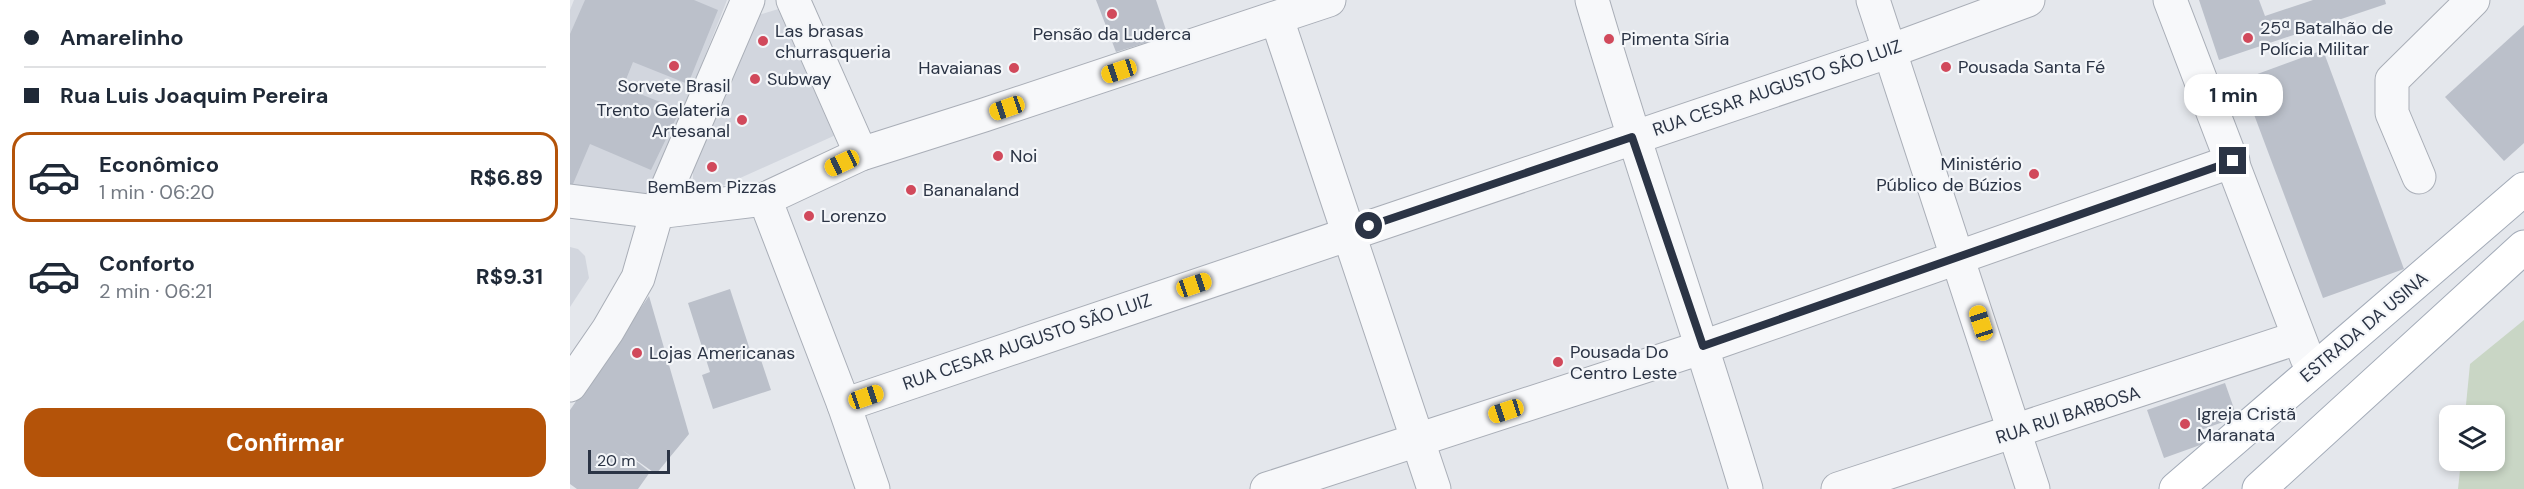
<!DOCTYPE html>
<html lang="pt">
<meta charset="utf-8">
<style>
body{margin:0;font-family:"DM Sans",sans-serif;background:#f2f2f3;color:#1f2937;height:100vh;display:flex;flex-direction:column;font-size:22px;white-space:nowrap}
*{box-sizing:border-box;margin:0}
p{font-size:20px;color:#747a83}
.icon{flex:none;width:33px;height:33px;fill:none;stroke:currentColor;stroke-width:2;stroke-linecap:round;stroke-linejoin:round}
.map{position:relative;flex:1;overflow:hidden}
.panel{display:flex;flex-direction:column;background:#fff;width:570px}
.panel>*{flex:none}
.top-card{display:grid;align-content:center;height:132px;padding:0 24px;background:#fff}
.buttons{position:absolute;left:1869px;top:405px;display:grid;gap:12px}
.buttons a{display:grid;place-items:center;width:66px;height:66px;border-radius:12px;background:#fff;box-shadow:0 3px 9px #0003;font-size:30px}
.scale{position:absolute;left:18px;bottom:15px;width:82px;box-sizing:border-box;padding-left:6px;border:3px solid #2b3445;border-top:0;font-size:16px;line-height:21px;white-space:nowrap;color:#2b3445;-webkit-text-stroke:4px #f4f6f9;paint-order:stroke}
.end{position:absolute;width:27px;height:27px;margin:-14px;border:8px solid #2b3445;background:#fff;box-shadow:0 0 0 3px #fff}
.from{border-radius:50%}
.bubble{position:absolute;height:42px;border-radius:18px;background:#fff;box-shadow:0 3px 9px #0003;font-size:20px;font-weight:700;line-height:42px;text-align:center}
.car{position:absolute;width:18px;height:36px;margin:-18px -9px;border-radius:8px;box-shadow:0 0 4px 2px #0007;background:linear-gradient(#f5c518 24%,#345 0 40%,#f5c518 0 76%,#345 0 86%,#f5c518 0)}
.top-card b{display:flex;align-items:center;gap:21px;height:57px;font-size:22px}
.top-card b+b{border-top:2px solid #e0e1e3}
.top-card i{width:15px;height:15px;background:#1f2937}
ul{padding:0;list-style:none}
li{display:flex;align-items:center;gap:18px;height:90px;margin:0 12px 9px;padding:0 12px;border:3px solid transparent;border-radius:18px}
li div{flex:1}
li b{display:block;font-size:22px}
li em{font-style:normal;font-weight:700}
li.current{border-color:#b45309}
li>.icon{width:54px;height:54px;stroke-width:1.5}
.cta{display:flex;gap:12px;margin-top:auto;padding:12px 24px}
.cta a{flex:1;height:69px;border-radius:18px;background:#b45309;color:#fff;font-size:24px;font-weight:700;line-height:69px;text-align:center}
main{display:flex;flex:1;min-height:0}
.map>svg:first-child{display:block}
.built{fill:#d2d6de}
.green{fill:#c9d6c5}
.building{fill:#bbc0ca}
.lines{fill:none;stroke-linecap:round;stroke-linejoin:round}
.minor-casing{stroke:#a9aeb7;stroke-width:35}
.major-casing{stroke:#a3abb8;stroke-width:35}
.minor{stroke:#f7f8fa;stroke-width:33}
.major{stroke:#fff;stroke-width:33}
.route{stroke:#2b3445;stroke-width:8}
.poi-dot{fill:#d1495b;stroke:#f4f6f9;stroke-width:2}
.labels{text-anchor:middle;stroke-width:4.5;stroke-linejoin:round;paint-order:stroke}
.poi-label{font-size:18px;fill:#2b3445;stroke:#f4f6f9;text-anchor:start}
.street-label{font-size:18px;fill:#2b3445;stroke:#f4f6f9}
</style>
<main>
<section class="panel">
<div class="top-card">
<b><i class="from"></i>Amarelinho</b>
<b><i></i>Rua Luis Joaquim Pereira</b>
</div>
<ul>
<li class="current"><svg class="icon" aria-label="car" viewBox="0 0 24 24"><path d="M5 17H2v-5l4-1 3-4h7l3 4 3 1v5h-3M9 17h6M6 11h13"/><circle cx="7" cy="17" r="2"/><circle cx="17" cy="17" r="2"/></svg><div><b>Econômico</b><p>1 min · 06:20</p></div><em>R$6.89</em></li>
<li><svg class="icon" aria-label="car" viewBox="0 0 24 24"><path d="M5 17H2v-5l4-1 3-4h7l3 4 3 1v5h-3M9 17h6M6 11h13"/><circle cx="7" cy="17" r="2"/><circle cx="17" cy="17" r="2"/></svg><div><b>Conforto</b><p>2 min · 06:21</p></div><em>R$9.31</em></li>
</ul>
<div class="cta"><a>Confirmar</a></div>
</section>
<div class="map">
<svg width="1954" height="489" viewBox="0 0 1954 489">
<rect width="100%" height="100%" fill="#e4e7ec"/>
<!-- built -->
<g class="built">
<path d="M4,0H157L83,188L70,205L0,195V10Z"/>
<path d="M215,7L268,134L148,188L135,187L123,181V169L182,17Z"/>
<path d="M0,247L8,249L15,256L19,278L0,307Z"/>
</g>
<!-- green -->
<path class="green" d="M1954,320V489H1888L1891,461L1924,460V416L1895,415L1900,364Z"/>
<!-- building -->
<g class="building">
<path d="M15,0H124L148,10L118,84L63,62L53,87L110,110L81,170L20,144L3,184L0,185V34Z"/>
<path d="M526,0H586L598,36L546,52Z"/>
<path d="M1629,0H1689L1695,16L1743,0H1815L1816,4L1649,60Z"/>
<path d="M1954,25V143L1934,161L1875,97Z"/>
<path d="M1753,50L1834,269L1753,298L1671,80Z"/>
<path d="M160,289L182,356L189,354L201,390L143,409L132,375L140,372L118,303Z"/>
<path d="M79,296L119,434L86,474L52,450L80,472L68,489H7L0,484V410Z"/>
<path d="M1655,383L1667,417L1628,431L1633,444L1594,458L1577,410Z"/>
</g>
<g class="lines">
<!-- minor casing -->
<g class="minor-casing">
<g id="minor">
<path d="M223,0L291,154"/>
<path d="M1022,0C1070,164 1127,325 1176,489"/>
<path d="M1303,0L1463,489"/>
<path d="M1600,0L1737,358"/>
<path d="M707,19L864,489"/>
<path d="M1849,177L1822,113V80L1903,0"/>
<path d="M195,199L274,405L303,489"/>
<path d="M0,201L87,212L195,199L291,154L414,115L759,0"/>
<path d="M0,385L38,330L68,278L87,212L178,0"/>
<path d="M274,405L1320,51L1458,0"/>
<path d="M697,489L1133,347L1663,161"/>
<path d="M1268,489L1727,338"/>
</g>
</g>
<!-- major casing -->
<g class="major-casing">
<g id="major">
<path d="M1606,489L1954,189"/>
<path d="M1689,489L1954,247"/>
</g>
</g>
<!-- minor -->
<use href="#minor" class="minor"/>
<!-- major -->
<use href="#major" class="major"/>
</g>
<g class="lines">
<!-- route -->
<path class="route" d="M799,226L1062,137L1133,346L1663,161"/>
</g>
<!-- markers -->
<g class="poi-dot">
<circle cx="542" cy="14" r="6"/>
<circle cx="1678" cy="38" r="6"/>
<circle cx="1039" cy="39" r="6"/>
<circle cx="193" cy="41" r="6"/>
<circle cx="104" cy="66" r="6"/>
<circle cx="1376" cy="67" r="6"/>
<circle cx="444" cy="68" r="6"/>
<circle cx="185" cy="79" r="6"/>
<circle cx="172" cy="120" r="6"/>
<circle cx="428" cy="156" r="6"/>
<circle cx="142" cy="167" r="6"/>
<circle cx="1464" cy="174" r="6"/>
<circle cx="341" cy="190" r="6"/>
<circle cx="239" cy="216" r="6"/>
<circle cx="67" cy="353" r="6"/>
<circle cx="988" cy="362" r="6"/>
<circle cx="1615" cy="424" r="6"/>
</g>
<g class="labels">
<!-- poi labels -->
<g class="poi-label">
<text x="1690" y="34">25ª Batalhão de<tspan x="1690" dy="21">Polícia Militar</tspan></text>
<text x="205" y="37">Las brasas<tspan x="205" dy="21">churrasqueria</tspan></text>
<text x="542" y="40" text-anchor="middle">Pensão da Luderca</text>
<text x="1051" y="45">Pimenta Síria</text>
<text x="1388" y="73">Pousada Santa Fé</text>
<text x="432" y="74" text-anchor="end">Havaianas</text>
<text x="197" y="85">Subway</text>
<text x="104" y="92" text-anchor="middle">Sorvete Brasil</text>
<text x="160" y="116" text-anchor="end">Trento Gelateria<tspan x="160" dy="21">Artesanal</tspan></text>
<text x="440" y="162">Noi</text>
<text x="1452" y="170" text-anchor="end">Ministério<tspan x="1452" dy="21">Público de Búzios</tspan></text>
<text x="142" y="193" text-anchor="middle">BemBem Pizzas</text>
<text x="353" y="196">Bananaland</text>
<text x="251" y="222">Lorenzo</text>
<text x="1000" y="358">Pousada Do<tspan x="1000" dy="21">Centro Leste</tspan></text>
<text x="79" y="359">Lojas Americanas</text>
<text x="1627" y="420">Igreja Cristã<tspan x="1627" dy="21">Maranata</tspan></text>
</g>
<!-- street labels -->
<g class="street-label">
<text transform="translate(1207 88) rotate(-19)" y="6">RUA CESAR AUGUSTO SÃO LUIZ</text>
<text transform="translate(1794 327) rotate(-40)" y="6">ESTRADA DA USINA</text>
<text transform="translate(457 342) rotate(-19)" y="6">RUA CESAR AUGUSTO SÃO LUIZ</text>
<text transform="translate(1498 415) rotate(-18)" y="6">RUA RUI BARBOSA</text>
</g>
</g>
</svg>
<div class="buttons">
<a><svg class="icon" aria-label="layers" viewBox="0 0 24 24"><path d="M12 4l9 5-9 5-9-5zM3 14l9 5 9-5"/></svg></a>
</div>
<div class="scale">20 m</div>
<i class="end from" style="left:799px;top:226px"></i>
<i class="end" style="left:1663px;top:161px"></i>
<div class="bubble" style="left:1614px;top:74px;width:99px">1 min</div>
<i class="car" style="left:549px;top:71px;rotate:252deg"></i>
<i class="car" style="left:437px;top:108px;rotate:251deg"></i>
<i class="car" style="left:272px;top:163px;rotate:245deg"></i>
<i class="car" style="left:624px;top:285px;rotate:71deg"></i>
<i class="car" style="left:1411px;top:323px;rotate:342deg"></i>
<i class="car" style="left:296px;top:397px;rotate:71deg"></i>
<i class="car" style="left:936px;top:411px;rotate:252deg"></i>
</div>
</main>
